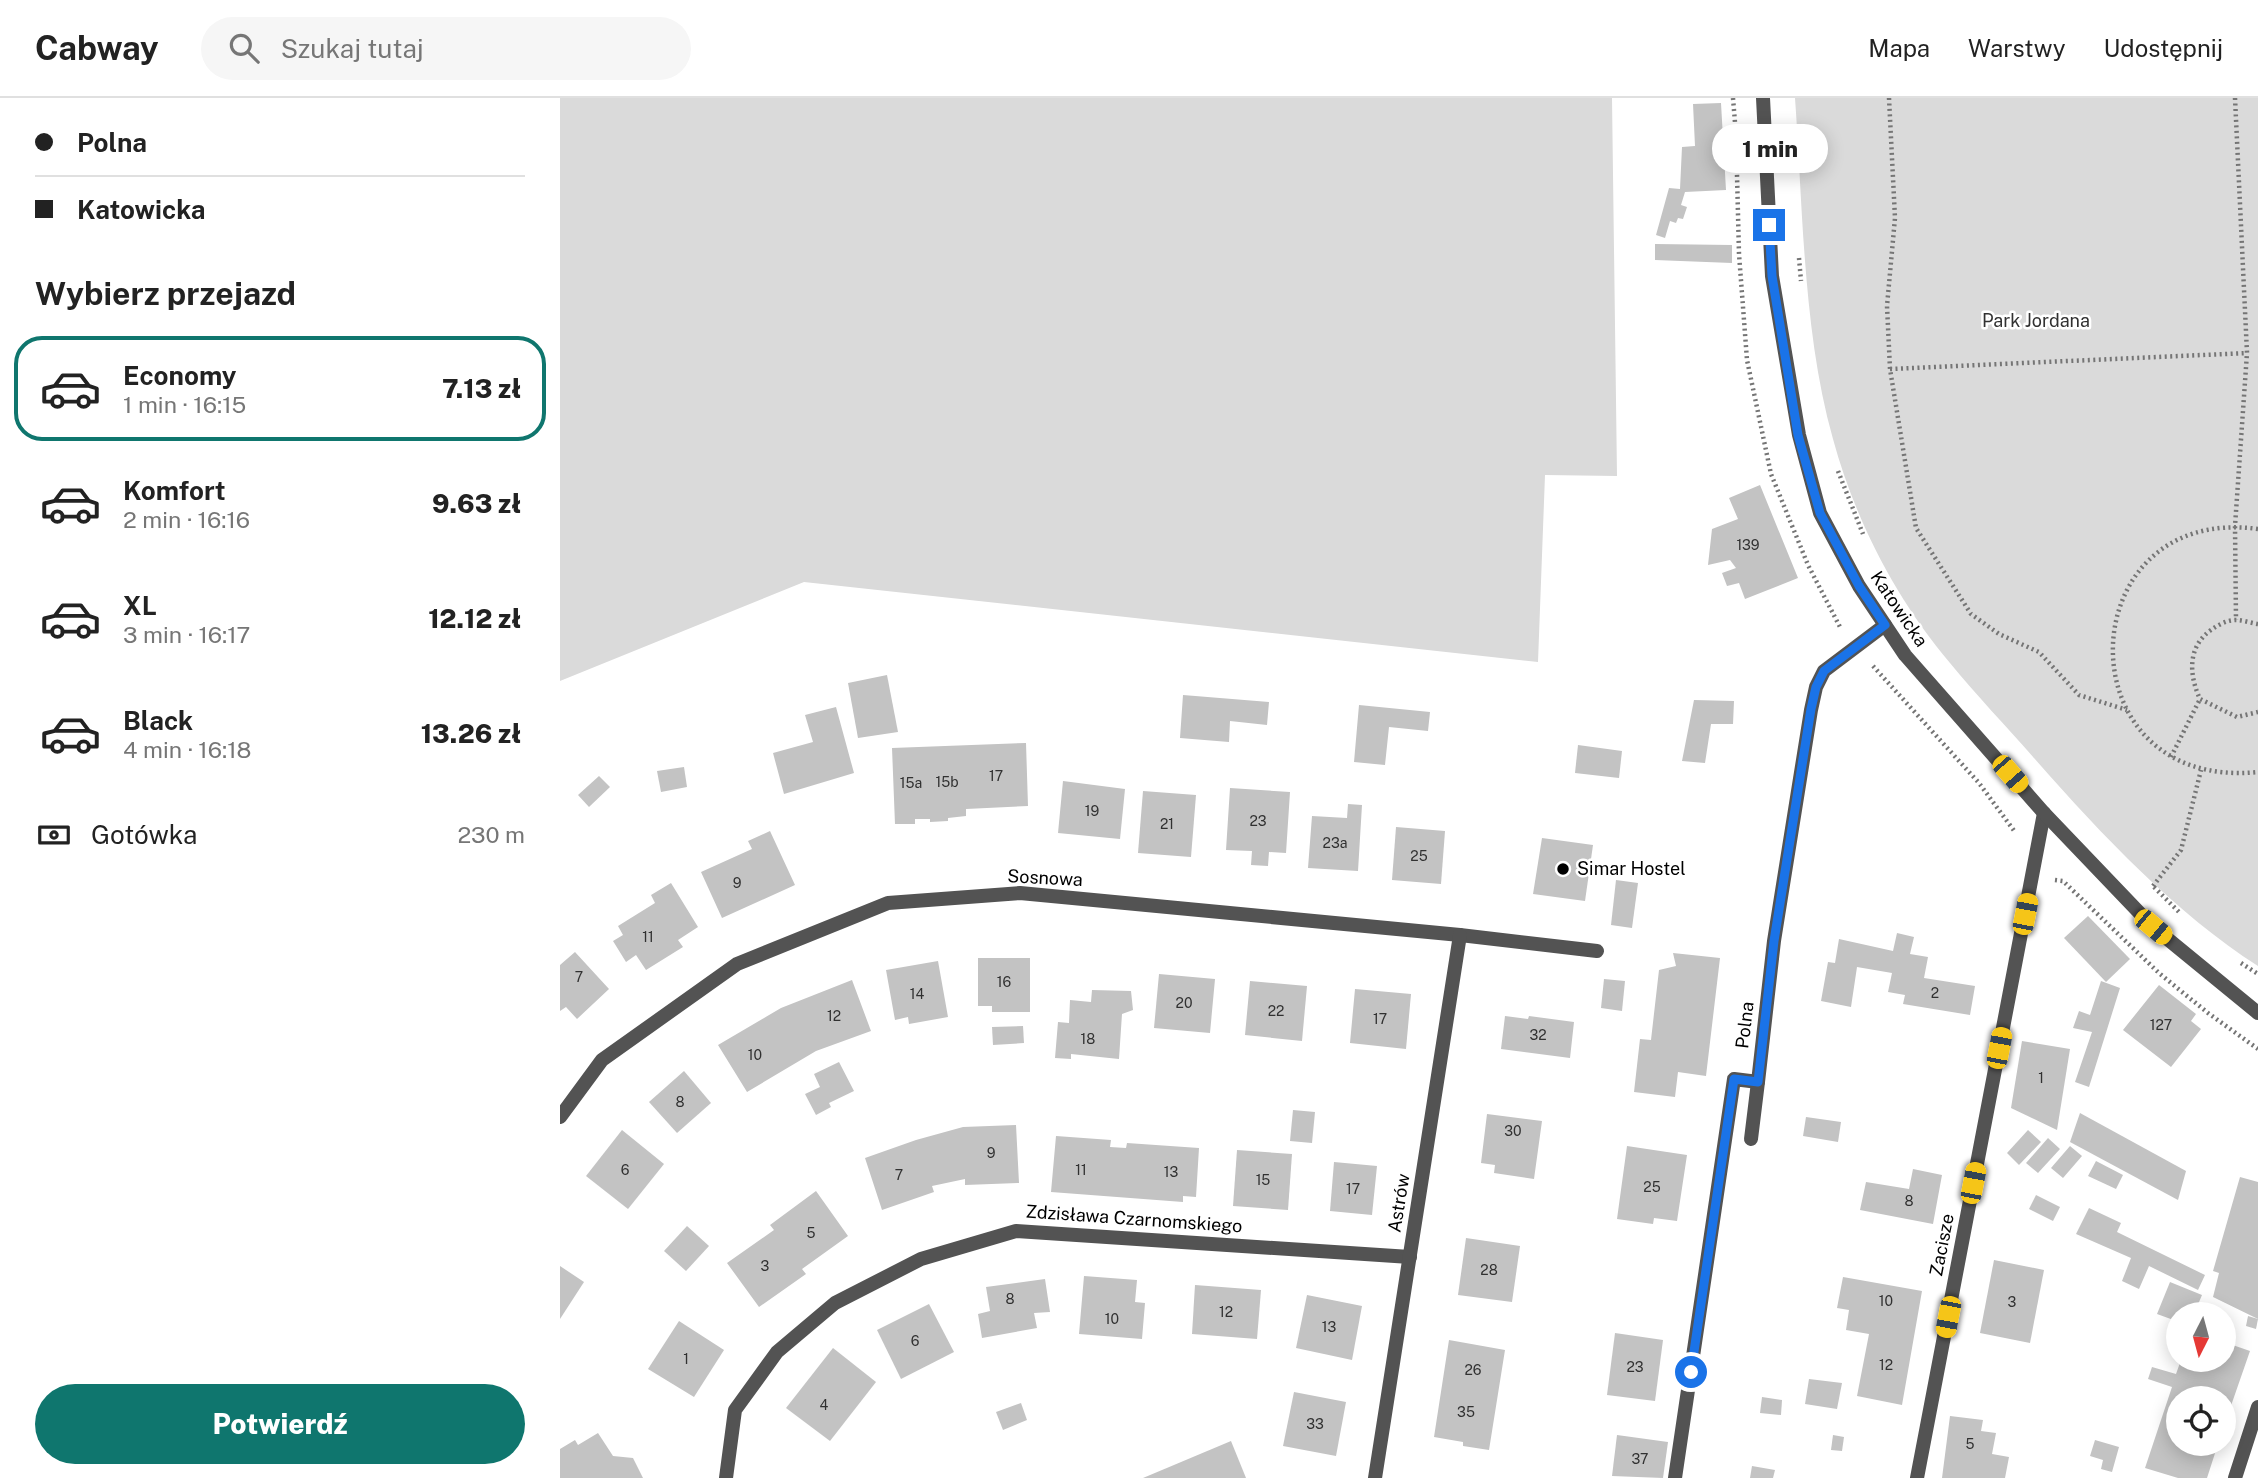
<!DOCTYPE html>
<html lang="pl">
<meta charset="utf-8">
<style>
body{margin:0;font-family:"Public Sans",sans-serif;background:#f6f6f6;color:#222;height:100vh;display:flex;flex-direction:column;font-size:26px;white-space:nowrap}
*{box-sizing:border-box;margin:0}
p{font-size:23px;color:#767676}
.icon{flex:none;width:38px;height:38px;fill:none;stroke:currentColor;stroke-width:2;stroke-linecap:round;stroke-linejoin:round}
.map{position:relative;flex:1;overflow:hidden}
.side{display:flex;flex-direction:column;background:#fff;width:560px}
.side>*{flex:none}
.banner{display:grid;align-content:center;height:154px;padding:0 35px;background:#fff}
.needle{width:46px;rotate:186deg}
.tools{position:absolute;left:1606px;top:1204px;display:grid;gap:14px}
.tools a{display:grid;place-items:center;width:70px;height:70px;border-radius:50%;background:#fff;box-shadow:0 4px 18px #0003;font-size:35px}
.end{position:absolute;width:32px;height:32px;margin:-16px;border:9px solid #1a73e8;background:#fff;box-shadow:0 0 0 4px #fff}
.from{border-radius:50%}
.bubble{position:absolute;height:49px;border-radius:24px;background:#fff;box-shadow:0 4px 18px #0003;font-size:23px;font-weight:800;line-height:49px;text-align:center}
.car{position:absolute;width:21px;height:42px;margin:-21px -10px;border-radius:9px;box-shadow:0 0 5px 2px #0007;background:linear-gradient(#f5c518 24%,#345 0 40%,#f5c518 0 76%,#345 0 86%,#f5c518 0)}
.banner b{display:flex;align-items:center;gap:24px;height:66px;font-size:26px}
.banner b+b{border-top:2px solid #e0e0e0}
.banner i{width:18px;height:18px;background:#222}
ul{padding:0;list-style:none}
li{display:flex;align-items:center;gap:21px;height:105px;margin:0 14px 10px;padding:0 21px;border:4px solid transparent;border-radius:28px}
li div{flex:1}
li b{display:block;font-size:26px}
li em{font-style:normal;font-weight:800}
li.on{border-color:#0f766e}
li>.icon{width:63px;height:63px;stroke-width:1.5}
h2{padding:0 35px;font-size:32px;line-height:84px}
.pay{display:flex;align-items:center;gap:18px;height:77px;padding:0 35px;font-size:26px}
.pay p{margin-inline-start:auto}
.cta{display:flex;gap:14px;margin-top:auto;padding:14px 35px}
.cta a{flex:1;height:80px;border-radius:42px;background:#0f766e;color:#fff;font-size:28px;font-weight:800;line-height:80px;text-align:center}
header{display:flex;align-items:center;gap:42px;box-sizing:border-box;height:98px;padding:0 35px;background:#fff;border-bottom:2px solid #e0e0e0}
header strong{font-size:33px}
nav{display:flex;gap:38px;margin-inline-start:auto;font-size:24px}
.search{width:490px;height:63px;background:#f6f6f6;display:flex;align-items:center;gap:18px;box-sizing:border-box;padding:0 24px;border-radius:38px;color:#767676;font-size:26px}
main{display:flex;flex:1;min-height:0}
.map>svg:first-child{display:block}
.green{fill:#dadada}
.building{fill:#c3c3c3}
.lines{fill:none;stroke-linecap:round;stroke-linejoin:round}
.path{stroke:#757575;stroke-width:4.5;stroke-dasharray:2 3.5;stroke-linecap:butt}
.service{stroke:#535353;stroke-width:14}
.minor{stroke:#535353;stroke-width:14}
.tertiary{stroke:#535353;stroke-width:14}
.route{stroke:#1a73e8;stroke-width:9}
.poi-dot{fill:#000;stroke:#fff;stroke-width:2.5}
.labels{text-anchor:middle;stroke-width:5;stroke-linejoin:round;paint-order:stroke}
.number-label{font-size:14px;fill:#313131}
.park-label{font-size:18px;fill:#313131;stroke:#fff}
.street-label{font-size:18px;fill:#000;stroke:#fff}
.poi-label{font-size:18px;fill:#000;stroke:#fff;text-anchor:start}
</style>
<header>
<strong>Cabway</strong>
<div class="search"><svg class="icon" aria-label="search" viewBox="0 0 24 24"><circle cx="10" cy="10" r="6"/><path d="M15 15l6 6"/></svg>Szukaj tutaj</div>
<nav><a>Mapa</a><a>Warstwy</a><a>Udostępnij</a></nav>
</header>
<main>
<section class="side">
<div class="banner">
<b><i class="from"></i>Polna</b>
<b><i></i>Katowicka</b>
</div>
<h2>Wybierz przejazd</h2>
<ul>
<li class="on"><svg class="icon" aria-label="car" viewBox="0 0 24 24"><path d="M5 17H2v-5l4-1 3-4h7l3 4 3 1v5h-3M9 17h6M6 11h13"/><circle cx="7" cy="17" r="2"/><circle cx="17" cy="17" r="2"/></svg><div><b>Economy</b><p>1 min · 16:15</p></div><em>7.13 zł</em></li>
<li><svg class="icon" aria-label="car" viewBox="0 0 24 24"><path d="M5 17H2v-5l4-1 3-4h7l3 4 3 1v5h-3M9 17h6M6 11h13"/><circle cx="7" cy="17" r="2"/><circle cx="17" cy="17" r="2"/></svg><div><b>Komfort</b><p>2 min · 16:16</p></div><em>9.63 zł</em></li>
<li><svg class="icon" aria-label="car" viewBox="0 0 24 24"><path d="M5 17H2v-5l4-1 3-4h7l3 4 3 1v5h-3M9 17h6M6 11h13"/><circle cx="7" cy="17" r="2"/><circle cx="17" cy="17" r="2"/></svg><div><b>XL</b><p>3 min · 16:17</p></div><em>12.12 zł</em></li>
<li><svg class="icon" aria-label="car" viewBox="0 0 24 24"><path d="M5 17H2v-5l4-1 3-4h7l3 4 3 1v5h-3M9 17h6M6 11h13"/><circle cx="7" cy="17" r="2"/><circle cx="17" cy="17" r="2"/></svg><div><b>Black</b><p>4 min · 16:18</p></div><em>13.26 zł</em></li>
</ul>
<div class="pay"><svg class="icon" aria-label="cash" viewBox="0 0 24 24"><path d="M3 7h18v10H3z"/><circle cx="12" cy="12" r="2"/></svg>Gotówka<p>230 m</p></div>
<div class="cta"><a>Potwierdź</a></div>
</section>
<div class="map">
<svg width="1698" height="1380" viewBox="0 0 1698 1380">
<rect width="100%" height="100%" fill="#fff"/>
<!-- green -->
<g class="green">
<path d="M0,0H1052L1057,378L985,377L978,564L244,484L0,583Z"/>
<path d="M1235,0H1698V868C1615,815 1539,734 1474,660C1446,628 1417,598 1390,565C1336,501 1295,422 1273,341C1243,235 1243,111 1235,0Z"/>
</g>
<!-- building -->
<g class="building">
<path d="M1161,5L1166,92L1125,94L1121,107L1127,109L1123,121L1118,120L1116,125L1110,123L1105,140L1096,137L1109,90L1120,91L1122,49L1135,48L1133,6Z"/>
<path d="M1095,146L1172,147V165L1095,162Z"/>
<path d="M1200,387L1238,480L1185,501L1179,485L1167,488L1162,475L1176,470L1170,462L1148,467L1152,431L1178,421L1169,400Z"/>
<path d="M327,577L338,634L298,640L288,585Z"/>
<path d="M623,597L709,604L707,627L670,623L669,644L620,640Z"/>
<path d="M1134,602L1174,603L1173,626H1151L1145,665L1122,663Z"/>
<path d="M799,607L870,614L868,633L829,629L825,667L794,664Z"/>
<path d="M276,609L294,675L224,696L213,655L253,644L245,617Z"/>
<path d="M466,645L468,708L406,711V718L388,720V723L370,724V721H355V726H335L332,650Z"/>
<path d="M1018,647L1062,653L1059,680L1015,675Z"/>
<path d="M124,669L127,689L101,694L97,673Z"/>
<path d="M39,678L50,689L29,709L18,697Z"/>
<path d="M503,683L565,691L560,741L498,735Z"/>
<path d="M670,690L730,694L726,755L709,754L708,768L691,767L692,753L666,752Z"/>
<path d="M583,693L636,697L631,759L578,755Z"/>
<path d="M788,706L802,707L798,773L748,770L752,718L787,720Z"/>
<path d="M836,729L885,733L881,786L832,782Z"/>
<path d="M210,733L235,787L162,820L141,774L192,751L188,743Z"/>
<path d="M982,740L1033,747L1025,803L973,796Z"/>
<path d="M1056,782L1078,785L1072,830L1051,827Z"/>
<path d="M111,785L138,829L118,842L123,849L86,872L76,857L66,864L53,843L63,837L58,828L95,805L91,797Z"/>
<path d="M1528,818L1570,861L1546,884L1504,840Z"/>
<path d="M1337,835L1354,839L1350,856L1368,859L1364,880L1415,888L1410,917L1343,906L1345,897L1328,894L1332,875L1297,869L1291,909L1261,903L1268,864L1275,865L1279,841L1333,853Z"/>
<path d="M15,854L49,891L17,921L6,909L0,913V867Z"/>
<path d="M1113,855L1160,860L1146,978L1118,974L1115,999L1074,994L1080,941L1091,942L1099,872L1116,868Z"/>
<path d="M418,860H470V914H432V908H418Z"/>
<path d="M378,863L388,919L349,926L348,919L335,922L326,872Z"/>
<path d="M599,876L655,881L650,935L594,930Z"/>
<path d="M1044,881L1065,883L1062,913L1041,910Z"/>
<path d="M292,882L311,933L256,953L187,994L158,947L221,910Z"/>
<path d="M690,883L747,888L742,943L685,937Z"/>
<path d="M1541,883L1560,890L1529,989L1515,984L1532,934L1513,930L1519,913L1530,917Z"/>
<path d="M1599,887L1636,916L1631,923L1641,931L1611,969L1563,932Z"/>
<path d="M795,891L851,896L846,951L790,945Z"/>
<path d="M532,892L571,893L573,912L562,916L559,961L511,956V961L495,960L498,924L509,925L510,902L531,904Z"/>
<path d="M945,918L968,921L969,918L1014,924L1010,960L941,951Z"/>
<path d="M463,928L464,945L433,947L432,929Z"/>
<path d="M1462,943L1510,951L1497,1032L1451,1010Z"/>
<path d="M279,964L294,993L269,1005L271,1009L256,1017L245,996L260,989L254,976Z"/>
<path d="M124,973L151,1005L117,1035L89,1004Z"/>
<path d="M733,1012L755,1014L752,1045L730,1043Z"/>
<path d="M1520,1015L1626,1073L1618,1102L1510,1044Z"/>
<path d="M927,1016L982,1023L974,1081L934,1075L935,1067L921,1065Z"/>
<path d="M1246,1019L1281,1024L1278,1044L1243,1038Z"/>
<path d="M456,1027L459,1085L405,1087V1081L372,1088L374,1094L322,1112L305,1060L356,1042L403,1029Z"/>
<path d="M62,1032L104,1066L68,1111L26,1078Z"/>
<path d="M1468,1032L1481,1044L1459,1067L1447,1055Z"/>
<path d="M496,1038L551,1042L550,1049L566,1050L567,1045L639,1050L636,1099L623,1098V1104L491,1094Z"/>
<path d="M1488,1040L1500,1051L1478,1075L1466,1065Z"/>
<path d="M1067,1048L1127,1057L1117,1123L1094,1120L1093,1126L1057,1121Z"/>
<path d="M1510,1048L1522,1058L1503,1080L1491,1070Z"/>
<path d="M677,1052L732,1056L728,1112L673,1108Z"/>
<path d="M1536,1063L1563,1077L1556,1091L1528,1078Z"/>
<path d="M774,1064L817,1068L812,1117L770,1113Z"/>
<path d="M1353,1071L1382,1077L1373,1126L1300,1112L1306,1084L1349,1091Z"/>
<path d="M1680,1079L1698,1084V1221L1653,1199L1659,1175L1653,1173Z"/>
<path d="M256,1093L288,1138L242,1171L246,1176L199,1209L167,1165L214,1132L210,1127Z"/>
<path d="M1476,1097L1500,1109L1493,1123L1469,1111Z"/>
<path d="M1529,1110L1561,1125L1557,1134L1645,1177L1638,1192L1589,1168L1579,1191L1562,1183L1571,1160L1516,1136Z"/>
<path d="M127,1128L149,1148L126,1173L104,1153Z"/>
<path d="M906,1140L960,1148L952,1204L898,1197Z"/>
<path d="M1434,1162L1484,1172L1470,1245L1420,1235Z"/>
<path d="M0,1168L24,1184L0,1221Z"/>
<path d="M524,1178L577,1182L575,1204L585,1205L582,1241L519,1236Z"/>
<path d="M1283,1179L1362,1193L1342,1307L1297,1298L1309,1236L1286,1232L1289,1212L1277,1210Z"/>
<path d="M485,1181L490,1214L474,1215L477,1230L422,1240L418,1216L430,1213L426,1189Z"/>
<path d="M1610,1184L1642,1197L1634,1216H1619V1224L1597,1216Z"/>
<path d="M635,1187L701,1192L697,1241L632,1236Z"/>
<path d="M747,1197L802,1208L792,1262L736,1250Z"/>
<path d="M369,1206L394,1254L341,1281L317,1232Z"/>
<path d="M1688,1218L1698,1221L1696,1231L1686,1228Z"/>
<path d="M119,1223L164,1252L134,1299L88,1271Z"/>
<path d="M1055,1235L1103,1242L1095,1303L1047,1297Z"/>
<path d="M889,1242L945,1252L929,1352L903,1348V1344L874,1339Z"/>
<path d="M1664,1244L1690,1253L1665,1325L1664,1300H1619V1346H1658L1647,1380H1618L1585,1370L1612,1289L1588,1281L1592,1269L1616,1276L1621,1262H1664Z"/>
<path d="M273,1250L316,1284L270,1343L226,1310Z"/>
<path d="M1249,1281L1282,1285L1277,1311L1245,1306Z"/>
<path d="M734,1294L786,1304L776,1358L723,1348Z"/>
<path d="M1202,1299L1222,1302L1221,1317L1200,1315Z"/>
<path d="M461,1305L467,1322L443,1332L436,1314Z"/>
<path d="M1390,1318L1423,1322L1421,1333L1436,1335L1432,1356L1449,1359L1445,1380H1382Z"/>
<path d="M38,1335L53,1358L73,1360L83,1380H0V1351L15,1342L18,1347Z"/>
<path d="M1057,1337L1108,1344L1103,1380L1052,1378Z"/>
<path d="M1273,1337L1284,1339L1282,1353L1271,1352Z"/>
<path d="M1535,1342L1559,1349L1552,1374L1541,1371L1543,1362L1530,1358Z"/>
<path d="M671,1343L686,1380H583Z"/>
<path d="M1192,1368L1215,1372L1213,1380H1190Z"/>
</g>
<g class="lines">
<!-- path -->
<g class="path">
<path d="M1173,0L1176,37L1179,156L1187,262L1211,376L1248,467L1280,529"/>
<path d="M1329,0L1335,120L1327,208L1330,271L1356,430L1411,516L1439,536L1479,554L1519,597L1567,612"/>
<path d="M1675,0L1687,255L1675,428L1676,522"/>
<path d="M1239,160L1241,183"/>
<path d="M1330,271L1687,255"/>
<path d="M1278,373L1303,436"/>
<path d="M1698,431C1508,405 1501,694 1698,674"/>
<path d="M1698,526C1691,525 1683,522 1676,522C1667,522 1658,527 1651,532C1627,549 1629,577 1640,601L1677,619L1698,614"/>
<path d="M1313,568L1419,685L1455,734"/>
<path d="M1611,659L1640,601"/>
<path d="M1495,782L1503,783L1600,876L1648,915L1698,951"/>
<path d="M1593,788L1621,752L1641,672"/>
<path d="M1594,789L1620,815"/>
<path d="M1681,865L1698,876"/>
</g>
<!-- service -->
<g class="service">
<path d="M1191,1041L1198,984"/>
<path d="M1115,1380L1174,981L1198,984L1214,843L1251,612L1256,589L1264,573L1325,527"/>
</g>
<!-- minor -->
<g class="minor">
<path d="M0,1019L42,962L177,866L328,805L460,795L900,837L1037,853"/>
<path d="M166,1380L175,1312L217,1254L275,1205L361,1161L456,1133L850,1159"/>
<path d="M815,1380L900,837"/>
<path d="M1357,1380L1484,715"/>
<path d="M1675,1380L1698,1309"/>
</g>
<!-- tertiary -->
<path class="tertiary" d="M1203,0L1212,178L1239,337L1260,415L1299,488L1345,557L1484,715L1593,829L1698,915"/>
</g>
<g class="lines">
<!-- route -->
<path class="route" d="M1131,1274L1174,981L1198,984L1214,843L1251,611L1256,589L1264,573L1325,527L1299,488L1260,415L1238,337L1212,178L1209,127"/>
</g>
<!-- markers -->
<circle class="poi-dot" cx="1003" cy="771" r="7"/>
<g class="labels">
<!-- number labels -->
<g class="number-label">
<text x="1188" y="452">139</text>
<text x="436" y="683">17</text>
<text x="387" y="689">15b</text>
<text x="351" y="690">15a</text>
<text x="532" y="718">19</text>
<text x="698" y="728">23</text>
<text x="607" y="731">21</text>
<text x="775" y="750">23a</text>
<text x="859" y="763">25</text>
<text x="177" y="790">9</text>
<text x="88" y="844">11</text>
<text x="19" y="884">7</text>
<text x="444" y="889">16</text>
<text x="1375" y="900">2</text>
<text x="357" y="901">14</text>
<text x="624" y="910">20</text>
<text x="716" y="918">22</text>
<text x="274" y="923">12</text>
<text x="820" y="926">17</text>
<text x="1601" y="932">127</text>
<text x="978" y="942">32</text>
<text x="528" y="946">18</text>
<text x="195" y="962">10</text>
<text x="1481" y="985">1</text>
<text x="120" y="1009">8</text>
<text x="953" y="1038">30</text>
<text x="431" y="1060">9</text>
<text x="65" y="1077">6</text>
<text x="521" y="1077">11</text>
<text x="611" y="1079">13</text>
<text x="339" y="1082">7</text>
<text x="703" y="1087">15</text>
<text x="1092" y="1094">25</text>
<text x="793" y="1096">17</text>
<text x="1349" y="1108">8</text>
<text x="251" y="1140">5</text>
<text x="205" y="1173">3</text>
<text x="929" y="1177">28</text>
<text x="450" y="1206">8</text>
<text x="1326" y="1208">10</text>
<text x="1452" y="1209">3</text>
<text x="666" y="1219">12</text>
<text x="552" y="1226">10</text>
<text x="769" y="1234">13</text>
<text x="355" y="1248">6</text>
<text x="126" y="1266">1</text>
<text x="1326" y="1272">12</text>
<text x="1075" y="1274">23</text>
<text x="913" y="1277">26</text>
<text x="264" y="1312">4</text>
<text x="906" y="1319">35</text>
<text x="755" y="1331">33</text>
<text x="1410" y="1351">5</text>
<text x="1080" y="1366">37</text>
</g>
<!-- park labels -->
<g class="park-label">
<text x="1476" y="229">Park Jordana</text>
</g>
<!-- street labels -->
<g class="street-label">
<text transform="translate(1339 511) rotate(56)" y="6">Katowicka</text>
<text transform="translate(485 780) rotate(3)" y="6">Sosnowa</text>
<text transform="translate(1185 927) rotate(-83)" y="6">Polna</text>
<text transform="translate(839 1105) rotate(-81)" y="6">Astrów</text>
<text transform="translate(574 1121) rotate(4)" y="6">Zdzisława Czarnomskiego</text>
<text transform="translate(1382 1147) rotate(-79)" y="6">Zacisze</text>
</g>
<!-- poi labels -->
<g class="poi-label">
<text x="1017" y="777">Simar Hostel</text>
</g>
</g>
</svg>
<div class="tools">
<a><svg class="needle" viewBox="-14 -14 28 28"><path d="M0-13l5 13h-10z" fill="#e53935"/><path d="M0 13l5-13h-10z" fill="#767676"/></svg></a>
<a><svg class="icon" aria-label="locate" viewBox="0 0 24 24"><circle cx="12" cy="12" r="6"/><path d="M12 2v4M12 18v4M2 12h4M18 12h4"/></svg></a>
</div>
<i class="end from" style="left:1131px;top:1274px"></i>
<i class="end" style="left:1209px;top:127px"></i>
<div class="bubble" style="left:1152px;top:26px;width:116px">1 min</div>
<i class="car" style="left:1450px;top:676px;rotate:139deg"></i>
<i class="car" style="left:1465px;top:816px;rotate:11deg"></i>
<i class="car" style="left:1593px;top:829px;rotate:130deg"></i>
<i class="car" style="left:1439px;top:950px;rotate:11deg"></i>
<i class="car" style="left:1413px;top:1085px;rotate:11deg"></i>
<i class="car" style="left:1388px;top:1219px;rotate:191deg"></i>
</div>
</main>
